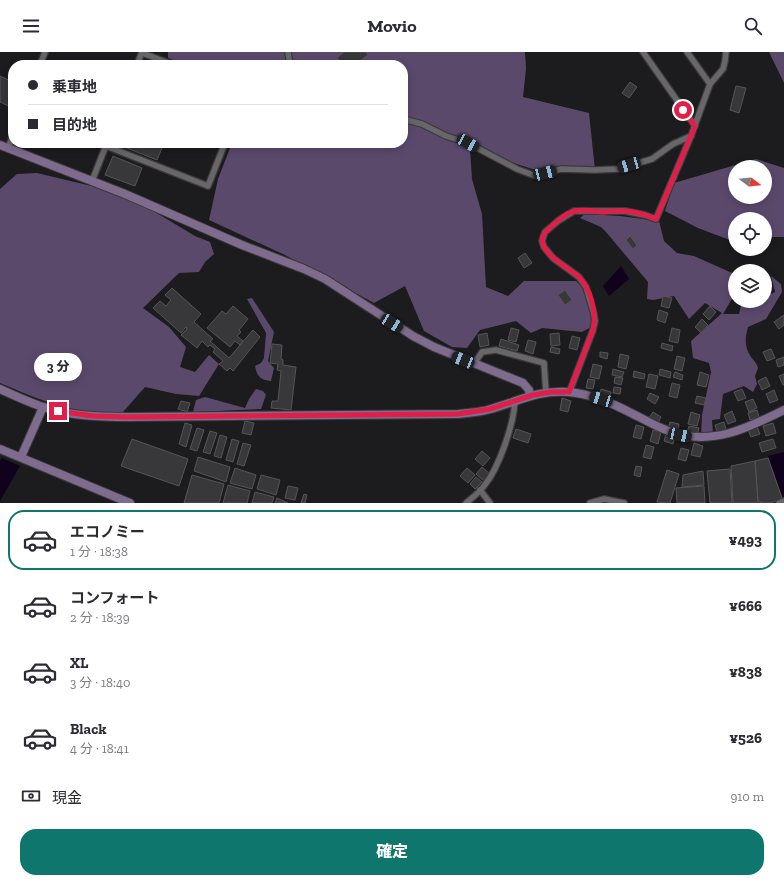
<!DOCTYPE html>
<html lang="ja">
<meta charset="utf-8">
<style>
body{margin:0;font-family:"Zilla Slab","Noto Sans JP",serif;background:#f2f2f3;color:#2b2b33;height:100vh;display:flex;flex-direction:column;font-size:15px;white-space:nowrap}
*{box-sizing:border-box;margin:0}
p{font-size:13px;color:#7c7c81}
.icon{flex:none;width:22px;height:22px;fill:none;stroke:currentColor;stroke-width:2;stroke-linecap:round;stroke-linejoin:round}
.map{position:relative;height:451px;overflow:hidden}
.sheet{display:flex;flex-direction:column;background:#fff;flex:1}
.sheet>*{flex:none}
.top-card{position:absolute;left:8px;top:8px;width:400px;height:88px;border-radius:16px;box-shadow:0 2px 10px #0003;display:grid;align-content:center;height:88px;padding:0 20px;background:#fff}
.needle{width:26px;rotate:106deg}
.fabs{position:absolute;left:728px;top:108px;display:grid;gap:8px}
.fabs a{display:grid;place-items:center;width:44px;height:44px;border-radius:50%;background:#fff;box-shadow:0 2px 10px #0003;font-size:20px}
.end{position:absolute;width:18px;height:18px;margin:-9px;border:5px solid #e11d48;background:#fff;box-shadow:0 0 0 2px #fff}
.from{border-radius:50%}
.bubble{position:absolute;height:28px;border-radius:14px;background:#fff;box-shadow:0 2px 10px #0003;font-size:13px;font-weight:800;line-height:28px;text-align:center}
.car{position:absolute;width:12px;height:24px;margin:-12px -6px;border-radius:5px;box-shadow:0 0 3px 1px #0007;background:linear-gradient(#222 24%,#8ab4d8 0 40%,#222 0 76%,#8ab4d8 0 86%,#222 0)}
.top-card b{display:flex;align-items:center;gap:14px;height:38px;font-size:15px}
.top-card b+b{border-top:1px solid #e1e1e2}
.top-card i{width:10px;height:10px;background:#2b2b33}
ul{padding:7px 0 0;list-style:none}
li{display:flex;align-items:center;gap:12px;height:60px;margin:0 8px 6px;padding:0 12px;border:2px solid transparent;border-radius:16px}
li div{flex:1}
li b{display:block;font-size:15px}
li em{font-style:normal;font-weight:800}
li.active{border-color:#0f766e}
li>.icon{width:36px;height:36px;stroke-width:1.5}
.pay{display:flex;align-items:center;gap:10px;height:44px;padding:0 20px;font-size:15px}
.pay p{margin-inline-start:auto}
.cta{display:flex;gap:8px;margin-top:auto;padding:8px 20px}
.cta a{flex:1;height:46px;border-radius:16px;background:#0f766e;color:#fff;font-size:16px;font-weight:800;line-height:46px;text-align:center}
header{display:flex;justify-content:space-between;align-items:center;height:52px;padding:0 20px;background:#fff;font-size:18px;font-weight:800}
.map>svg:first-child{display:block}
.forest{fill:#5b496c;fill-rule:evenodd}
.water{fill:#10021c}
.building{fill:#38373a;stroke:#565457}
.lines{fill:none;stroke-linecap:round;stroke-linejoin:round}
.street-casing{stroke:#3a393b;stroke-width:8}
.secondary-casing{stroke:#3a393b;stroke-width:10}
.street{stroke:#686669;stroke-width:5.5}
.secondary{stroke:#7e6b8e;stroke-width:8}
.route{stroke:#e11d48;stroke-width:5}
</style>
<header><svg class="icon" aria-label="menu" viewBox="0 0 24 24"><path d="M4 6h16M4 12h16M4 18h16"/></svg>Movio<svg class="icon" aria-label="search" viewBox="0 0 24 24"><circle cx="10" cy="10" r="6"/><path d="M15 15l6 6"/></svg></header>
<div class="map">
<svg width="784" height="451" viewBox="0 0 784 451">
<rect width="100%" height="100%" fill="#1c1b1d"/>
<!-- forest -->
<g class="forest">
<path d="M168,0H525L526,17L523,45L589,61L595,118L545,121L470,97L472,127L482,162L486,235L508,244L524,229H576L591,244V275L582,280L542,276L531,281L516,269L480,278L467,296L452,295L424,279L405,234L374,251L285,203L209,168L218,127L232,91H403V13H186L168,6Z"/>
<path d="M769,0H784V31Z"/>
<path d="M756,107L784,116V185H765V167H735V190L698,176L665,159L674,131ZM735,115H765V145H735Z"/>
<path d="M37,121L125,142L195,184L210,190L214,202L205,210L199,220L179,221L143,256L169,275L186,295L180,315L195,320L209,303L219,312L199,344L176,342L145,335L123,360C112,360 102,361 92,360C61,357 28,343 0,331V137L17,122Z"/>
<path d="M585,162L620,164L659,169L664,189L677,201L694,204L732,221L733,245L723,262H739L742,249H765V244L775,240L771,224L781,232L782,240L766,267L748,275C745,286 744,295 751,305C754,309 757,311 758,316L755,324L757,332L753,340L744,334L723,342L720,367L712,368L713,382L701,384L702,363L711,320L709,311L693,306L691,289L722,261L705,251L689,267L674,244L653,248L647,247L648,230L606,180L601,175L580,166Z"/>
<path d="M252,246L274,280L268,309L274,316L271,329C260,328 257,324 255,314L261,311L264,306L266,281L247,247Z"/>
<path d="M256,337L263,339L266,343L261,357L193,360L196,348L205,345L245,356L249,347Z"/>
</g>
<!-- water -->
<g class="water">
<path d="M621,214L629,227L609,244L603,234Z"/>
<path d="M784,400V446H783L768,404Z"/>
<path d="M2,406L20,414L0,449V409Z"/>
</g>
<!-- building -->
<g class="building">
<path d="M344,0H366L368,3L354,13H343L337,6Z"/>
<path d="M0,24L13,30V56L0,50Z"/>
<path d="M630,30L637,35L629,46L622,41Z"/>
<path d="M736,34L746,36L739,61L730,58Z"/>
<path d="M114,91H164L157,108Z"/>
<path d="M113,104L142,116L135,134L105,123Z"/>
<path d="M630,184L637,193L633,197L626,188Z"/>
<path d="M525,201L532,211L524,216L518,206Z"/>
<path d="M172,236L201,262L194,270L213,287L210,289L229,306L253,278L260,285L233,319L230,316L227,319L219,312L223,309L213,300L215,297L210,293L208,295L202,289L197,296L181,283L187,277L186,275L181,281L153,256L160,249L166,254L171,248L165,243Z"/>
<path d="M565,238L572,248L565,253L558,243Z"/>
<path d="M663,244L672,246L669,256L661,254Z"/>
<path d="M233,254L248,267L239,278L241,280L237,284L243,289L240,293L235,289L230,295L207,276L222,259L226,262Z"/>
<path d="M710,254L716,260L709,268L703,262Z"/>
<path d="M659,258L668,261L665,271L657,268Z"/>
<path d="M784,263V273L779,277L774,270Z"/>
<path d="M702,267L708,273L701,281L695,275Z"/>
<path d="M511,276L519,278L516,290L508,288Z"/>
<path d="M672,276L680,278L678,291L669,289Z"/>
<path d="M487,281L489,293L480,295L478,283Z"/>
<path d="M559,281L560,293L551,294L550,282Z"/>
<path d="M572,284L580,286L577,298L569,296Z"/>
<path d="M501,287L519,293L517,299L499,294Z"/>
<path d="M528,288L536,290L533,302L525,299Z"/>
<path d="M662,291L673,294L672,299L661,296Z"/>
<path d="M272,292L282,293L281,307L283,308V313L296,315L291,358L271,356L272,349H278L281,319L277,318L278,312L270,311Z"/>
<path d="M551,295L560,297L559,302L550,300Z"/>
<path d="M771,297L775,306L767,309L763,300Z"/>
<path d="M600,300L608,301L607,307L600,305Z"/>
<path d="M620,302L629,304L626,317L618,315Z"/>
<path d="M677,304L685,306L682,319L674,317Z"/>
<path d="M784,305V313L778,315L776,308Z"/>
<path d="M593,312L602,314L599,327L590,325Z"/>
<path d="M613,317L624,320L622,325L612,323Z"/>
<path d="M660,317L671,320L670,326L659,323Z"/>
<path d="M634,319L645,322L644,327L633,325Z"/>
<path d="M675,320L683,323L682,328L673,325Z"/>
<path d="M700,320L709,323L706,335L697,333Z"/>
<path d="M649,322L658,324L655,337L646,335Z"/>
<path d="M784,322V333H783L779,324Z"/>
<path d="M615,325L623,326L621,333L614,331Z"/>
<path d="M766,325L770,334L762,338L758,329Z"/>
<path d="M588,327L595,328L593,337L586,336Z"/>
<path d="M672,331L680,333L677,346L669,344Z"/>
<path d="M614,335L621,336L620,342L613,341Z"/>
<path d="M601,337L611,340L610,345L599,343Z"/>
<path d="M742,337L746,346L738,349L734,340Z"/>
<path d="M774,338L778,348L770,351L766,342Z"/>
<path d="M650,341L659,345L655,352L647,347Z"/>
<path d="M697,344L706,346L704,353L695,351Z"/>
<path d="M562,346L571,349L568,360L560,358Z"/>
<path d="M753,347L757,356L749,360L745,350Z"/>
<path d="M181,349L190,351L187,360L178,357Z"/>
<path d="M757,358L759,365L750,368L748,361Z"/>
<path d="M732,359L736,369L728,372L724,363Z"/>
<path d="M653,360L661,365L658,371L649,366Z"/>
<path d="M691,360L700,363L697,374L688,372Z"/>
<path d="M245,369L254,371L251,383L242,381Z"/>
<path d="M670,370L679,372L678,379L668,377Z"/>
<path d="M724,370L726,377L717,380L715,373Z"/>
<path d="M185,371L192,373L186,395L179,392Z"/>
<path d="M773,371L776,381L766,384L763,374Z"/>
<path d="M636,373L644,375L641,387L633,385Z"/>
<path d="M689,374L699,376L697,383L687,381Z"/>
<path d="M757,375L760,382L751,385L748,378Z"/>
<path d="M197,376L204,378L197,399L190,397Z"/>
<path d="M516,377L531,382L528,391L513,386Z"/>
<path d="M653,378L661,380L658,392L650,389Z"/>
<path d="M210,379L217,381L210,402L203,400Z"/>
<path d="M666,382L675,385L673,392L664,389Z"/>
<path d="M220,383L227,385L221,406L214,404Z"/>
<path d="M132,387L188,407L179,434L121,414Z"/>
<path d="M232,387L239,389L233,410L226,408Z"/>
<path d="M773,387L776,396L762,400L759,391Z"/>
<path d="M243,391L251,393L244,414L237,412Z"/>
<path d="M694,391L703,394L700,405L691,403Z"/>
<path d="M646,393L654,395L651,407L643,405Z"/>
<path d="M681,396L689,398L686,409L678,407Z"/>
<path d="M482,399L490,406L483,414L475,407Z"/>
<path d="M198,405L230,415L226,430L194,419Z"/>
<path d="M768,406L782,446L771,451H761V450H758L755,409Z"/>
<path d="M755,409L758,451H733L731,414Z"/>
<path d="M636,414L642,415L640,425L634,423Z"/>
<path d="M482,415L490,422L484,429L476,422Z"/>
<path d="M235,416L256,423L252,437L230,431Z"/>
<path d="M467,416L475,423L468,431L460,424Z"/>
<path d="M730,417L732,451H710L707,419Z"/>
<path d="M667,418L679,422L670,451H659L657,450Z"/>
<path d="M703,419L704,433L682,435L683,423Z"/>
<path d="M192,423L224,432L219,451H184Z"/>
<path d="M261,423L280,428L276,443L257,437Z"/>
<path d="M476,425L482,430L475,437L470,432Z"/>
<path d="M228,433L250,439L247,451H223Z"/>
<path d="M288,434L298,436L295,448L285,446Z"/>
<path d="M704,434L705,451H677L676,436Z"/>
<path d="M255,440L274,445L272,451H252Z"/>
<path d="M304,442L307,443L305,451H301Z"/>
<path d="M277,446L288,451H275Z"/>
</g>
<g class="lines">
<!-- street casing -->
<g class="street-casing">
<g id="street">
<path d="M288,0L290,13"/>
<path d="M643,0L695,74"/>
<path d="M687,0L710,32"/>
<path d="M142,1L174,13"/>
<path d="M40,13L45,0"/>
<path d="M137,13L142,0"/>
<path d="M403,67L422,72L446,84L468,91L517,117L533,123H538L561,117L595,118L618,117L652,107L673,92L691,84"/>
<path d="M106,94L208,134L225,91"/>
<path d="M8,96L13,83"/>
<path d="M92,129L107,91"/>
<path d="M474,312L482,300L496,298L544,311L546,341"/>
<path d="M569,341L593,278L595,269L594,262L586,235L579,225L553,206L544,195L542,189L545,180L558,169L574,159H625L645,163L656,167L691,84L710,32L723,17L725,9L726,0"/>
<path d="M480,438L490,451"/>
<path d="M466,451C472,446 479,441 484,434C499,416 514,372 515,348"/>
<path d="M590,451L604,447L624,451"/>
<path d="M779,451L784,449"/>
</g>
</g>
<!-- secondary casing -->
<g class="secondary-casing">
<g id="secondary">
<path d="M0,93L125,142L242,193L304,217L325,227L413,284L434,295L523,331L529,338L530,343"/>
<path d="M0,337C13,343 26,349 40,354C69,364 99,365 129,365L458,362C470,361 481,360 491,357C519,349 537,338 568,340C592,342 612,351 633,362C646,368 658,376 672,380C712,394 748,376 784,358"/>
<path d="M0,397L130,451"/>
<path d="M21,405L43,355"/>
</g>
</g>
<!-- street -->
<use href="#street" class="street"/>
<!-- secondary -->
<use href="#secondary" class="secondary"/>
</g>
<g class="lines">
<!-- route -->
<path class="route" d="M58,359L93,364L129,365L458,362L490,357L533,343L551,340H569L593,278C597,262 591,236 578,224C568,216 543,203 542,188C542,181 548,178 552,174C558,168 567,161 575,159C584,157 594,159 602,160C610,160 617,158 624,159C635,159 646,163 656,167L695,74L683,58"/>
</g>
</svg>
<div class="fabs">
<a><svg class="needle" viewBox="-14 -14 28 28"><path d="M0-13l5 13h-10z" fill="#e53935"/><path d="M0 13l5-13h-10z" fill="#7c7c81"/></svg></a>
<a><svg class="icon" aria-label="locate" viewBox="0 0 24 24"><circle cx="12" cy="12" r="6"/><path d="M12 2v4M12 18v4M2 12h4M18 12h4"/></svg></a>
<a><svg class="icon" aria-label="layers" viewBox="0 0 24 24"><path d="M12 4l9 5-9 5-9-5zM3 14l9 5 9-5"/></svg></a>
</div>
<i class="end from" style="left:683px;top:58px"></i>
<i class="end" style="left:58px;top:359px"></i>
<div class="bubble" style="left:34px;top:301px;width:48px">3 分</div>
<i class="car" style="left:468px;top:91px;rotate:119deg"></i>
<i class="car" style="left:629px;top:113px;rotate:254deg"></i>
<i class="car" style="left:545px;top:121px;rotate:76deg"></i>
<i class="car" style="left:392px;top:271px;rotate:122deg"></i>
<i class="car" style="left:463px;top:308px;rotate:292deg"></i>
<i class="car" style="left:601px;top:347px;rotate:287deg"></i>
<i class="car" style="left:680px;top:383px;rotate:102deg"></i>
<div class="top-card">
<b><i class="from"></i>乗車地</b>
<b><i></i>目的地</b>
</div>
</div>
<section class="sheet">
<ul>
<li class="active"><svg class="icon" aria-label="car" viewBox="0 0 24 24"><path d="M5 17H2v-5l4-1 3-4h7l3 4 3 1v5h-3M9 17h6M6 11h13"/><circle cx="7" cy="17" r="2"/><circle cx="17" cy="17" r="2"/></svg><div><b>エコノミー</b><p>1 分 · 18:38</p></div><em>¥493</em></li>
<li><svg class="icon" aria-label="car" viewBox="0 0 24 24"><path d="M5 17H2v-5l4-1 3-4h7l3 4 3 1v5h-3M9 17h6M6 11h13"/><circle cx="7" cy="17" r="2"/><circle cx="17" cy="17" r="2"/></svg><div><b>コンフォート</b><p>2 分 · 18:39</p></div><em>¥666</em></li>
<li><svg class="icon" aria-label="car" viewBox="0 0 24 24"><path d="M5 17H2v-5l4-1 3-4h7l3 4 3 1v5h-3M9 17h6M6 11h13"/><circle cx="7" cy="17" r="2"/><circle cx="17" cy="17" r="2"/></svg><div><b>XL</b><p>3 分 · 18:40</p></div><em>¥838</em></li>
<li><svg class="icon" aria-label="car" viewBox="0 0 24 24"><path d="M5 17H2v-5l4-1 3-4h7l3 4 3 1v5h-3M9 17h6M6 11h13"/><circle cx="7" cy="17" r="2"/><circle cx="17" cy="17" r="2"/></svg><div><b>Black</b><p>4 分 · 18:41</p></div><em>¥526</em></li>
</ul>
<div class="pay"><svg class="icon" aria-label="cash" viewBox="0 0 24 24"><path d="M3 7h18v10H3z"/><circle cx="12" cy="12" r="2"/></svg>現金<p>910 m</p></div>
<div class="cta"><a>確定</a></div>
</section>
